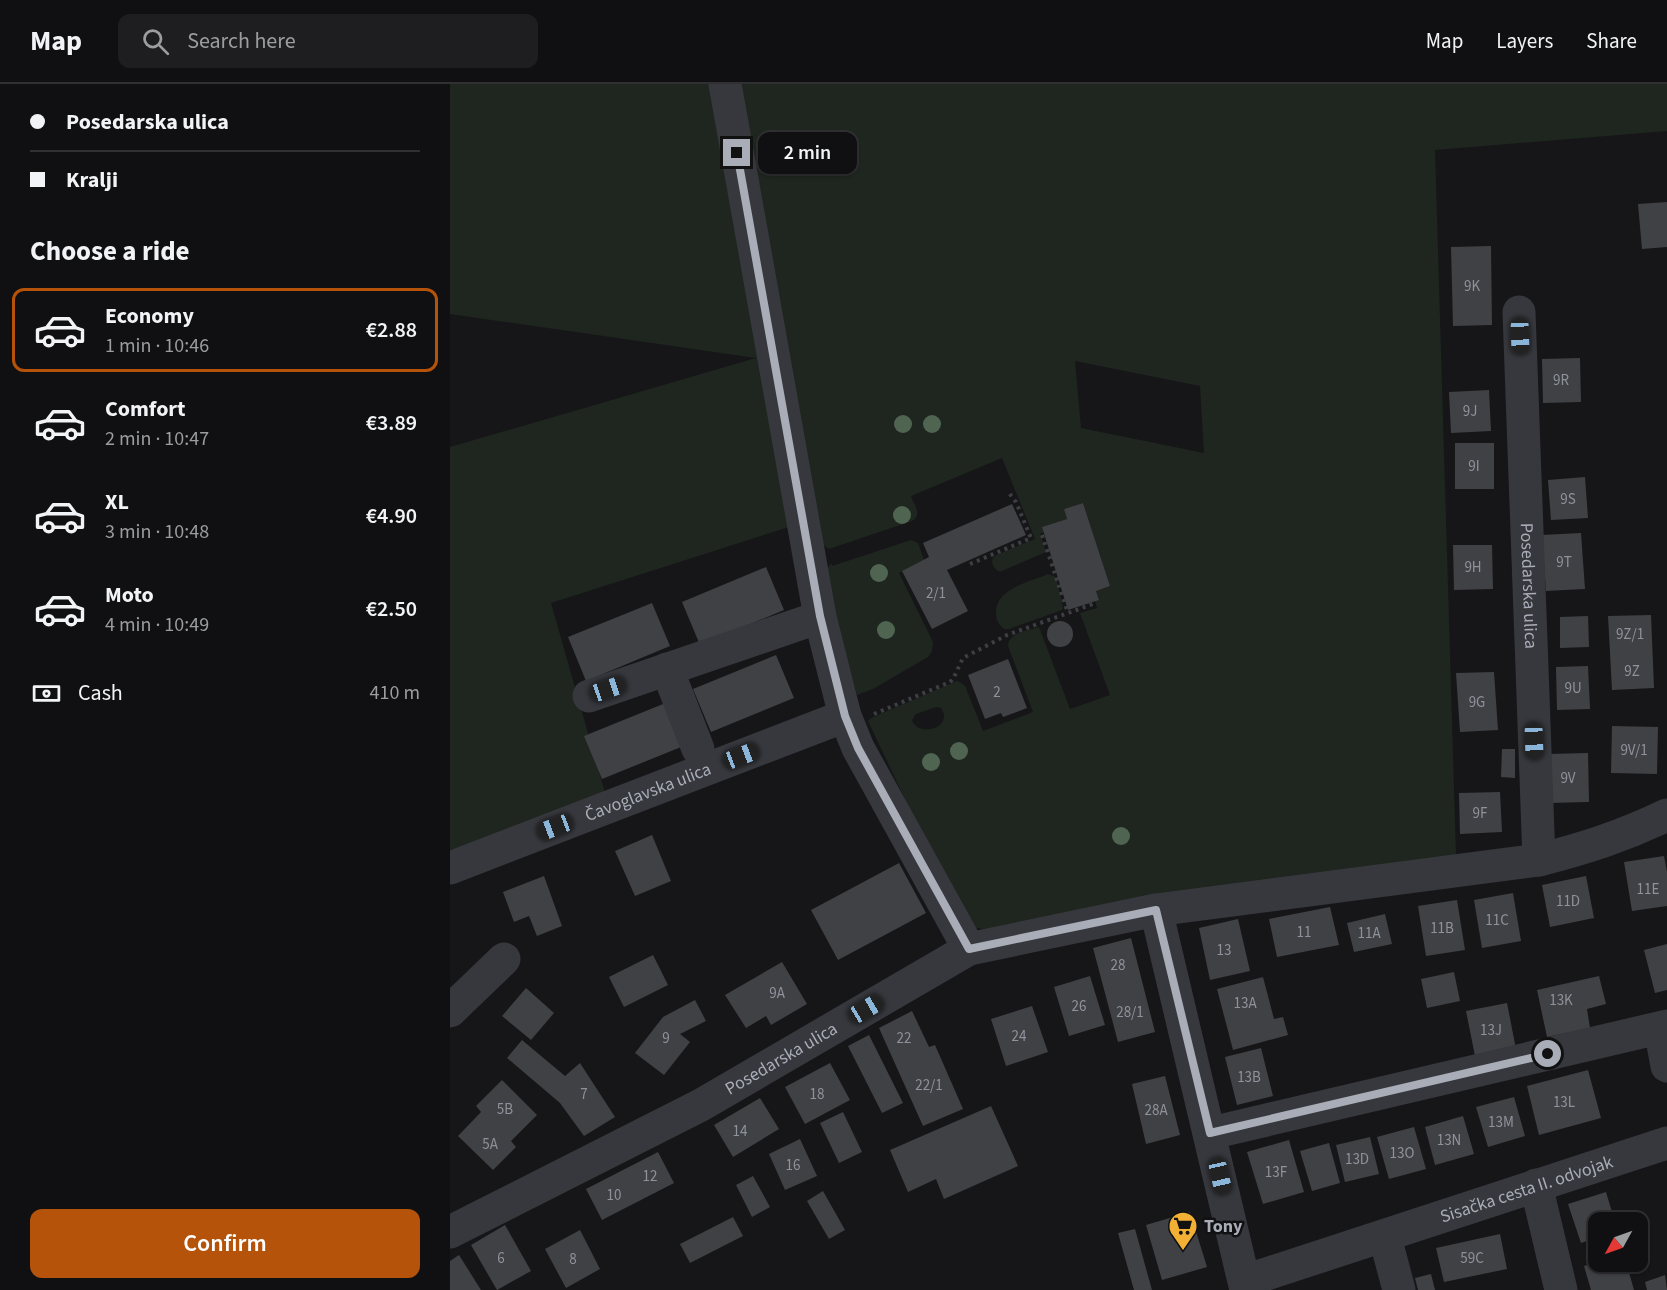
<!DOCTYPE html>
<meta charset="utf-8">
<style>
body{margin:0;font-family:"Source Sans 3",sans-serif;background:#1e1e20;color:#f1f3f6;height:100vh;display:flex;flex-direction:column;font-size:22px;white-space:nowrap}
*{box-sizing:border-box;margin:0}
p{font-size:20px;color:#9c9d9f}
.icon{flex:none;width:33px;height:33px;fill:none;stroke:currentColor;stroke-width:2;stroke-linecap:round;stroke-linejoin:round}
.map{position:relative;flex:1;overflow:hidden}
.side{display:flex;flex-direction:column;background:#101012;width:450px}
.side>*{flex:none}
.guide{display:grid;align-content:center;height:132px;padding:0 30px;background:#101012}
.needle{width:39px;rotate:230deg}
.tools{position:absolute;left:1138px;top:1128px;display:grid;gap:12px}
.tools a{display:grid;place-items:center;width:60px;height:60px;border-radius:12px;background:#101012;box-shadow:0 2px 4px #0004,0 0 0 2px #303032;font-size:30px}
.end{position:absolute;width:27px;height:27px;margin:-14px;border:8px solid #a8adb8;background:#111;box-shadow:0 0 0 3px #111}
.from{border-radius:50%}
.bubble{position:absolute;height:42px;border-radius:12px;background:#101012;box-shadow:0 2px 4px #0004,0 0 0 2px #303032;font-size:20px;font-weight:600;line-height:42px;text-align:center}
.car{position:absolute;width:18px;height:36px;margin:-18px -9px;border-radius:8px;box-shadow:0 0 4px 2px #0007;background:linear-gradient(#222 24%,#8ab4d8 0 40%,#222 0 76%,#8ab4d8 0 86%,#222 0)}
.guide b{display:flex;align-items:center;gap:21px;height:57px;font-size:22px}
.guide b+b{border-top:2px solid #303032}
.guide i{width:15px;height:15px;background:#f1f3f6}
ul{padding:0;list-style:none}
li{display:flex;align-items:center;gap:18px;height:84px;margin:0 12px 9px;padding:0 18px;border:3px solid transparent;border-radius:12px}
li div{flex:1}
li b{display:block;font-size:22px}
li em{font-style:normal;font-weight:600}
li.on{border-color:#b45309}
li>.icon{width:54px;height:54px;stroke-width:1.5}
h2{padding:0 30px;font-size:27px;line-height:72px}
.pay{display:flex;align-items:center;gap:15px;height:66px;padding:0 30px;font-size:22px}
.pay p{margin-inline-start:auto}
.primary-button{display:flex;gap:12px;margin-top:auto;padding:12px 30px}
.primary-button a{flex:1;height:69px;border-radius:12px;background:#b45309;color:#fff;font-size:24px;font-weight:600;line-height:69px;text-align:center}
header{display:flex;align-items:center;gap:36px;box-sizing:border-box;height:84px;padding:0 30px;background:#101012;border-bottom:2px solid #303032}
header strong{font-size:28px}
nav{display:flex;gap:33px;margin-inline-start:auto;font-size:21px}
.search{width:420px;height:54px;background:#1e1e20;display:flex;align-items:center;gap:15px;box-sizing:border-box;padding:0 21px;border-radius:12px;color:#9c9d9f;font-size:22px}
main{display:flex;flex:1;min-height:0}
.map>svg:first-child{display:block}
.green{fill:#1e261f;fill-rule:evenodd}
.building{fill:#404145}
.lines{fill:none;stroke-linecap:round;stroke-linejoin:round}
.path{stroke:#3d3f44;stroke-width:4;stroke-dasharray:3 4.5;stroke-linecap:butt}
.minor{stroke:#37383d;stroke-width:33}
.tree{fill:#506452}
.route{stroke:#a8adb8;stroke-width:8}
.labels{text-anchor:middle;stroke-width:5;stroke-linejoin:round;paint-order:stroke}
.number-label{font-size:15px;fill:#8e929b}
.street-label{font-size:18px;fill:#a8adb8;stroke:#111113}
.poi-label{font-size:18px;font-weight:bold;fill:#a8adb8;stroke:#111113;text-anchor:start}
</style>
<header>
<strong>Map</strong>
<div class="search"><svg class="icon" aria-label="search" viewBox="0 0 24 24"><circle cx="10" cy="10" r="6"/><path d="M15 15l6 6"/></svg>Search here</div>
<nav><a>Map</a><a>Layers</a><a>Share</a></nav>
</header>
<main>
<section class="side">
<div class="guide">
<b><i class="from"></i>Posedarska ulica</b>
<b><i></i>Kralji</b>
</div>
<h2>Choose a ride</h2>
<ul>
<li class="on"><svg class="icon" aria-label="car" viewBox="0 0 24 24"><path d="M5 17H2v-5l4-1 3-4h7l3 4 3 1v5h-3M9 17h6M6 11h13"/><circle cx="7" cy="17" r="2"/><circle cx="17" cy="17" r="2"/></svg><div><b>Economy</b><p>1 min · 10:46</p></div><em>€2.88</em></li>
<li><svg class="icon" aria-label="car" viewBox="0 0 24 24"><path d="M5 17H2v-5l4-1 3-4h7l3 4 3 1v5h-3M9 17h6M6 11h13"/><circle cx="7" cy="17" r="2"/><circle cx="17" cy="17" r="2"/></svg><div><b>Comfort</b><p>2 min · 10:47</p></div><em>€3.89</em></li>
<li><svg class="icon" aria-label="car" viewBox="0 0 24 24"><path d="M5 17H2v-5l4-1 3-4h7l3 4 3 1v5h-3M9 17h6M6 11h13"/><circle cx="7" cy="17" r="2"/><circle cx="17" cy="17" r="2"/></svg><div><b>XL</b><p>3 min · 10:48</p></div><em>€4.90</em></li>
<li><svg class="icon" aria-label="car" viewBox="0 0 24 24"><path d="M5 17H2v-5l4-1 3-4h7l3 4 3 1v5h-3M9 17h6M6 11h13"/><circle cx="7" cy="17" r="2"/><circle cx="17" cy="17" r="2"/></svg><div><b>Moto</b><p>4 min · 10:49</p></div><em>€2.50</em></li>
</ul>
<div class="pay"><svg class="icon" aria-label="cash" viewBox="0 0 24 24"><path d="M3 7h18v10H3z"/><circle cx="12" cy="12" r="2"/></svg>Cash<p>410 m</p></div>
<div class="primary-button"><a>Confirm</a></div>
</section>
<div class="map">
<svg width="1217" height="1206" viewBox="0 0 1217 1206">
<rect width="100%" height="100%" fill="#161618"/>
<!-- green -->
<g class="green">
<path d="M0,0H261L342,442L101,519L157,716L0,766V363L306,274L0,230Z"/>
<path d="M279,0H1217V47L985,66L1006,772L535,845L526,844L473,753L418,637L421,634L507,597L510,598L515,602L533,647L583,628L558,562C559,548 577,547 589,543L620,625L660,611L630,529L647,524L645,517L649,515L646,507L660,502L633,419L614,425L617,435L592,443L594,448L590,450L596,468L552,487H548C543,483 541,480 543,474L546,471L585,455L552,374L461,412C464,421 473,431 462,437L379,465L369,458ZM625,277L750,302L754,369L631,344ZM486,623L491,624C505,644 467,654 462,636L466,630Z"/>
<path d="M461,456L468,459L474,476L449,489L483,558L482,567L478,573L423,605L407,611L374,491L381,479L382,482Z"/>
<path d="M598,490L606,493L613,524L612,526L559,545H554C548,540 546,536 546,528C546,504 580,498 598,490Z"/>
</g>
<!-- building -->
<g class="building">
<path d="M1217,118V163L1192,165L1188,120Z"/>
<path d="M1041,162L1042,241L1003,242L1001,163Z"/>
<path d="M1130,274L1131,318L1093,319L1092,275Z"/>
<path d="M1039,306L1041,347L1001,349L999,308Z"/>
<rect x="1005" y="359" width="39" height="46"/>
<path d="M1135,393L1138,434L1101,436L1098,396Z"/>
<path d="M633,419L660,502L646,507L649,516L618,526L592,443L617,435L614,425Z"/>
<path d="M562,420L576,451L497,486L518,527L482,545L452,487L479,473L473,459Z"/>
<path d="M1131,449L1135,505L1096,507L1092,451Z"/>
<path d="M1003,461H1042L1043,505L1004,506Z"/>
<path d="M316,483L334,526L250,561L232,518Z"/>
<path d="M202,519L220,562L136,597L118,553Z"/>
<path d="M1201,531L1204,604L1162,606L1158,532Z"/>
<path d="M1138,532L1139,563L1110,564V533Z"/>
<circle cx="610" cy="550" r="13"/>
<path d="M326,571L344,614L261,648L243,605Z"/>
<path d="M558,575L577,624L553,633L551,629L535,635L518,591Z"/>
<path d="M1138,582L1140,625L1107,626L1106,583Z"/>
<path d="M1044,588L1048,646L1010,648L1006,589Z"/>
<path d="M218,618L236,661L152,695L134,652Z"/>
<path d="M1162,642L1208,643L1207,690L1161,689Z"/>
<path d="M1052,665H1065V694L1051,693Z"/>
<path d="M1138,669L1139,718L1098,719V670Z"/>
<path d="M1050,708L1052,748L1010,750L1009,709Z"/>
<path d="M202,751L221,797L185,812L165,767Z"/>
<path d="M1214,772L1217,788V822L1182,827L1174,778Z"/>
<path d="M449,779L476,829L388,876L361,826Z"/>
<path d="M94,792L112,842L87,852L79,832L64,838L53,808Z"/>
<path d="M1136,792L1144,834L1100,843L1092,801Z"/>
<path d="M1063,809L1071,857L1032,864L1024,816Z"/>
<path d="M1007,816L1015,866L976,872L968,822Z"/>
<path d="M880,823L889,861L827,873L819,835Z"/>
<path d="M935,830L942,860L904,868L897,839Z"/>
<path d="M788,835L800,887L760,896L749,844Z"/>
<path d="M681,854L705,948L668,958L643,864Z"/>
<path d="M1217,860V906L1205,909L1194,866Z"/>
<path d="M203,871L218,901L174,923L159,893Z"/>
<path d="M332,878L357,920L321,941L316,932L296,944L275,911Z"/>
<path d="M1004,888L1010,917L977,924L971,895Z"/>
<path d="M640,892L655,941L619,952L604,903Z"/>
<path d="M1149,892L1156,920L1137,925L1140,944L1097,953L1087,906Z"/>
<path d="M813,893L824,935L833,933L838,951L783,966L767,905Z"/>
<path d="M76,904L104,929L81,956L52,932Z"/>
<path d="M245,916L256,937L230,950L240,958L214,991L185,969L213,933Z"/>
<path d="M1057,919L1066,965L1025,972L1016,927Z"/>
<path d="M582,922L598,968L556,982L541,935Z"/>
<path d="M462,927L479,963L485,961L513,1025L473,1042L429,944Z"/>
<path d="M419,951L453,1019L432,1029L398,962Z"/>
<path d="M72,956L115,992L130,979L165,1033L134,1052L110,1019L57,974Z"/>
<path d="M811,964L823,1012L787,1021L775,973Z"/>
<path d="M380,979L400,1016L355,1040L335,1003Z"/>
<path d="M1138,986L1151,1034L1089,1051L1077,1002Z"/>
<path d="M715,992L730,1051L696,1060L682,1000Z"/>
<path d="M52,996L87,1031L61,1057L66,1063L43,1086L8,1052L31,1028L26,1022Z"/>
<path d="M1064,1013L1075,1052L1038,1063L1026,1023Z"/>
<path d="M310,1014L329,1045L283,1073L264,1041Z"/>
<path d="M541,1022L568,1082L494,1115L486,1095L458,1108L440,1066Z"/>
<path d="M393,1028L412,1068L389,1079L370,1039Z"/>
<path d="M1013,1032L1024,1070L985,1081L975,1043Z"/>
<path d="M964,1043L976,1085L939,1095L927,1053Z"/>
<path d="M920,1053L929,1090L895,1098L886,1061Z"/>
<path d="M350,1055L367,1092L335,1106L319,1070Z"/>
<path d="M839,1056L854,1108L813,1120L797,1068Z"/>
<path d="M879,1059L890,1099L862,1107L850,1067Z"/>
<path d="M208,1068L224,1099L152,1136L136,1105Z"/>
<path d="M303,1092L320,1123L302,1133L286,1101Z"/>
<path d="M373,1107L395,1146L379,1155L357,1117Z"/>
<path d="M1156,1108L1165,1138H1149V1153L1131,1159L1118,1120Z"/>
<path d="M740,1128L757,1183L712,1196L696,1141Z"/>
<path d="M283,1133L293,1152L240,1179L230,1160Z"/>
<path d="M55,1141L81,1187L47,1206L21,1161Z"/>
<path d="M685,1145L702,1206H684L668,1149Z"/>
<path d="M130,1146L150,1185L116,1204L95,1165Z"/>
<path d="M1050,1150L1057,1185L994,1198L986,1164Z"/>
<path d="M9,1171L31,1206H0V1177Z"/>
<path d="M1149,1177L1176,1178L1184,1206H1141L1134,1182Z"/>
<path d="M981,1190L985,1206H968L965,1194Z"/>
<path d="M1215,1191L1217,1206H1197L1195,1198Z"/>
</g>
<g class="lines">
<!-- path -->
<g class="path">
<path d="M592,451L618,529"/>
<path d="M520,480L581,454L566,418L559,409"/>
<path d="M424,630L500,598L503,595L513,574L557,551L643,520"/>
</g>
<!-- minor -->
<g class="minor">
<path d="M275,0L370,533L395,632L408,664L519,865"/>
<path id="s1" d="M1069,228L1089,776"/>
<path d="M217,585L248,665"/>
<path d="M139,612L370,533"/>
<path id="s2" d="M0,784L395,632"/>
<path d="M0,927L54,875"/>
<path d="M1210,944L1217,982"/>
<path d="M761,1049L1217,942"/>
<path d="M1086,1101L1111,1206"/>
<path id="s3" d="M0,1148L251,1021L519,865L706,826"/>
<path d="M935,1153L949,1206"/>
<path id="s4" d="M795,1197L1217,1059"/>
<path d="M796,1206L706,826L1089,776C1136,764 1173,752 1217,731"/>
</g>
</g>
<!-- trees -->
<g class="tree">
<circle cx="453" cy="340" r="9"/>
<circle cx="482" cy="340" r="9"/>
<circle cx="452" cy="431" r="9"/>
<circle cx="429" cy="489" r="9"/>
<circle cx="436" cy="546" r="9"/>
<circle cx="509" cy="667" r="9"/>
<circle cx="481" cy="678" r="9"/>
<circle cx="671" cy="752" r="9"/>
</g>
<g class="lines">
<!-- route -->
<path class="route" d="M287,69L370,532L395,632L408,664L519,865L706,826L760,1049L1098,970"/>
</g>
<!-- icons -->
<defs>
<g id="supermarket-pin" transform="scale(1.5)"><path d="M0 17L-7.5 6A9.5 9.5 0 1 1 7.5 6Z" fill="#f2b134" stroke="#111113"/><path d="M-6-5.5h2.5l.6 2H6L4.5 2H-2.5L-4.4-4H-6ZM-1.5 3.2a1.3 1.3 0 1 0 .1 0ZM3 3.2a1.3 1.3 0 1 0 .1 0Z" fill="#111"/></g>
</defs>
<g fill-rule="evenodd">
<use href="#supermarket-pin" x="733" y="1142"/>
</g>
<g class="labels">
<!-- number labels -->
<g class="number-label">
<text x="1022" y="207">9K</text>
<text x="1111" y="301">9R</text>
<text x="1020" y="332">9J</text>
<text x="1024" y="387">9I</text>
<text x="1118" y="420">9S</text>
<text x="1114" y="483">9T</text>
<text x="1023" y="488">9H</text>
<text x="486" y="514">2/1</text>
<text x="1180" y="555">9Z/1</text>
<text x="1182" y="592">9Z</text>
<text x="1123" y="609">9U</text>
<text x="547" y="613">2</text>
<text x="1027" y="623">9G</text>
<text x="1184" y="671">9V/1</text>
<text x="1118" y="699">9V</text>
<text x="1030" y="734">9F</text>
<text x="1198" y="810">11E</text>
<text x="1118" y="822">11D</text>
<text x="1047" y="841">11C</text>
<text x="992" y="849">11B</text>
<text x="854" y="853">11</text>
<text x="919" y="854">11A</text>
<text x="774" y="871">13</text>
<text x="668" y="886">28</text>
<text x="327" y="914">9A</text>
<text x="1111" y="921">13K</text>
<text x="795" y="924">13A</text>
<text x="629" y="927">26</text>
<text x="680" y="933">28/1</text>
<text x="1041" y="951">13J</text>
<text x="569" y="957">24</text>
<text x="216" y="959">9</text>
<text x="454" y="959">22</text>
<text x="799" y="998">13B</text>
<text x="479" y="1006">22/1</text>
<text x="134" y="1015">7</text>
<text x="367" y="1015">18</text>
<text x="1114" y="1023">13L</text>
<text x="55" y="1030">5B</text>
<text x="706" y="1031">28A</text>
<text x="1051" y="1043">13M</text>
<text x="290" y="1052">14</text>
<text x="999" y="1061">13N</text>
<text x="40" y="1065">5A</text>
<text x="952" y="1074">13O</text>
<text x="907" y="1080">13D</text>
<text x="343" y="1086">16</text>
<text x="826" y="1093">13F</text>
<text x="200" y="1097">12</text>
<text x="164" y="1116">10</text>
<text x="51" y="1179">6</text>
<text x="1022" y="1179">59C</text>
<text x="123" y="1180">8</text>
</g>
<!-- street labels -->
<g class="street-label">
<text dy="6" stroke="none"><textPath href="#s1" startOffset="274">Posedarska ulica</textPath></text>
<text dy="6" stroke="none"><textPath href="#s2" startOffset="212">Čavoglavska ulica</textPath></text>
<text dy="6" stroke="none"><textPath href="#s3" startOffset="374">Posedarska ulica</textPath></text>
<text dy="6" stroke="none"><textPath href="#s4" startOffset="296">Sisačka cesta II. odvojak</textPath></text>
</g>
<!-- poi labels -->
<g class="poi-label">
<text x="754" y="1148">Tony</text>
</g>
</g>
</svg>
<div class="tools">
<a><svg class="needle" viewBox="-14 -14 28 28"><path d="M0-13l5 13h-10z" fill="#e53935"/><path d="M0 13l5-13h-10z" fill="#9c9d9f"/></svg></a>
</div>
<i class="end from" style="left:1098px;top:970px"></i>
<i class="end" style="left:287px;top:69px"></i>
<div class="bubble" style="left:308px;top:48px;width:99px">2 min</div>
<i class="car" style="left:1070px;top:252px;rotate:178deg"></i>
<i class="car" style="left:158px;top:605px;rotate:71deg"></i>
<i class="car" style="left:1084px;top:657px;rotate:178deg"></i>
<i class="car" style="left:291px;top:672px;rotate:69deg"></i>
<i class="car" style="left:105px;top:743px;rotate:249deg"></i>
<i class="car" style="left:416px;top:925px;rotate:60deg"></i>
<i class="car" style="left:770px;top:1092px;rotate:167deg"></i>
</div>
</main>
